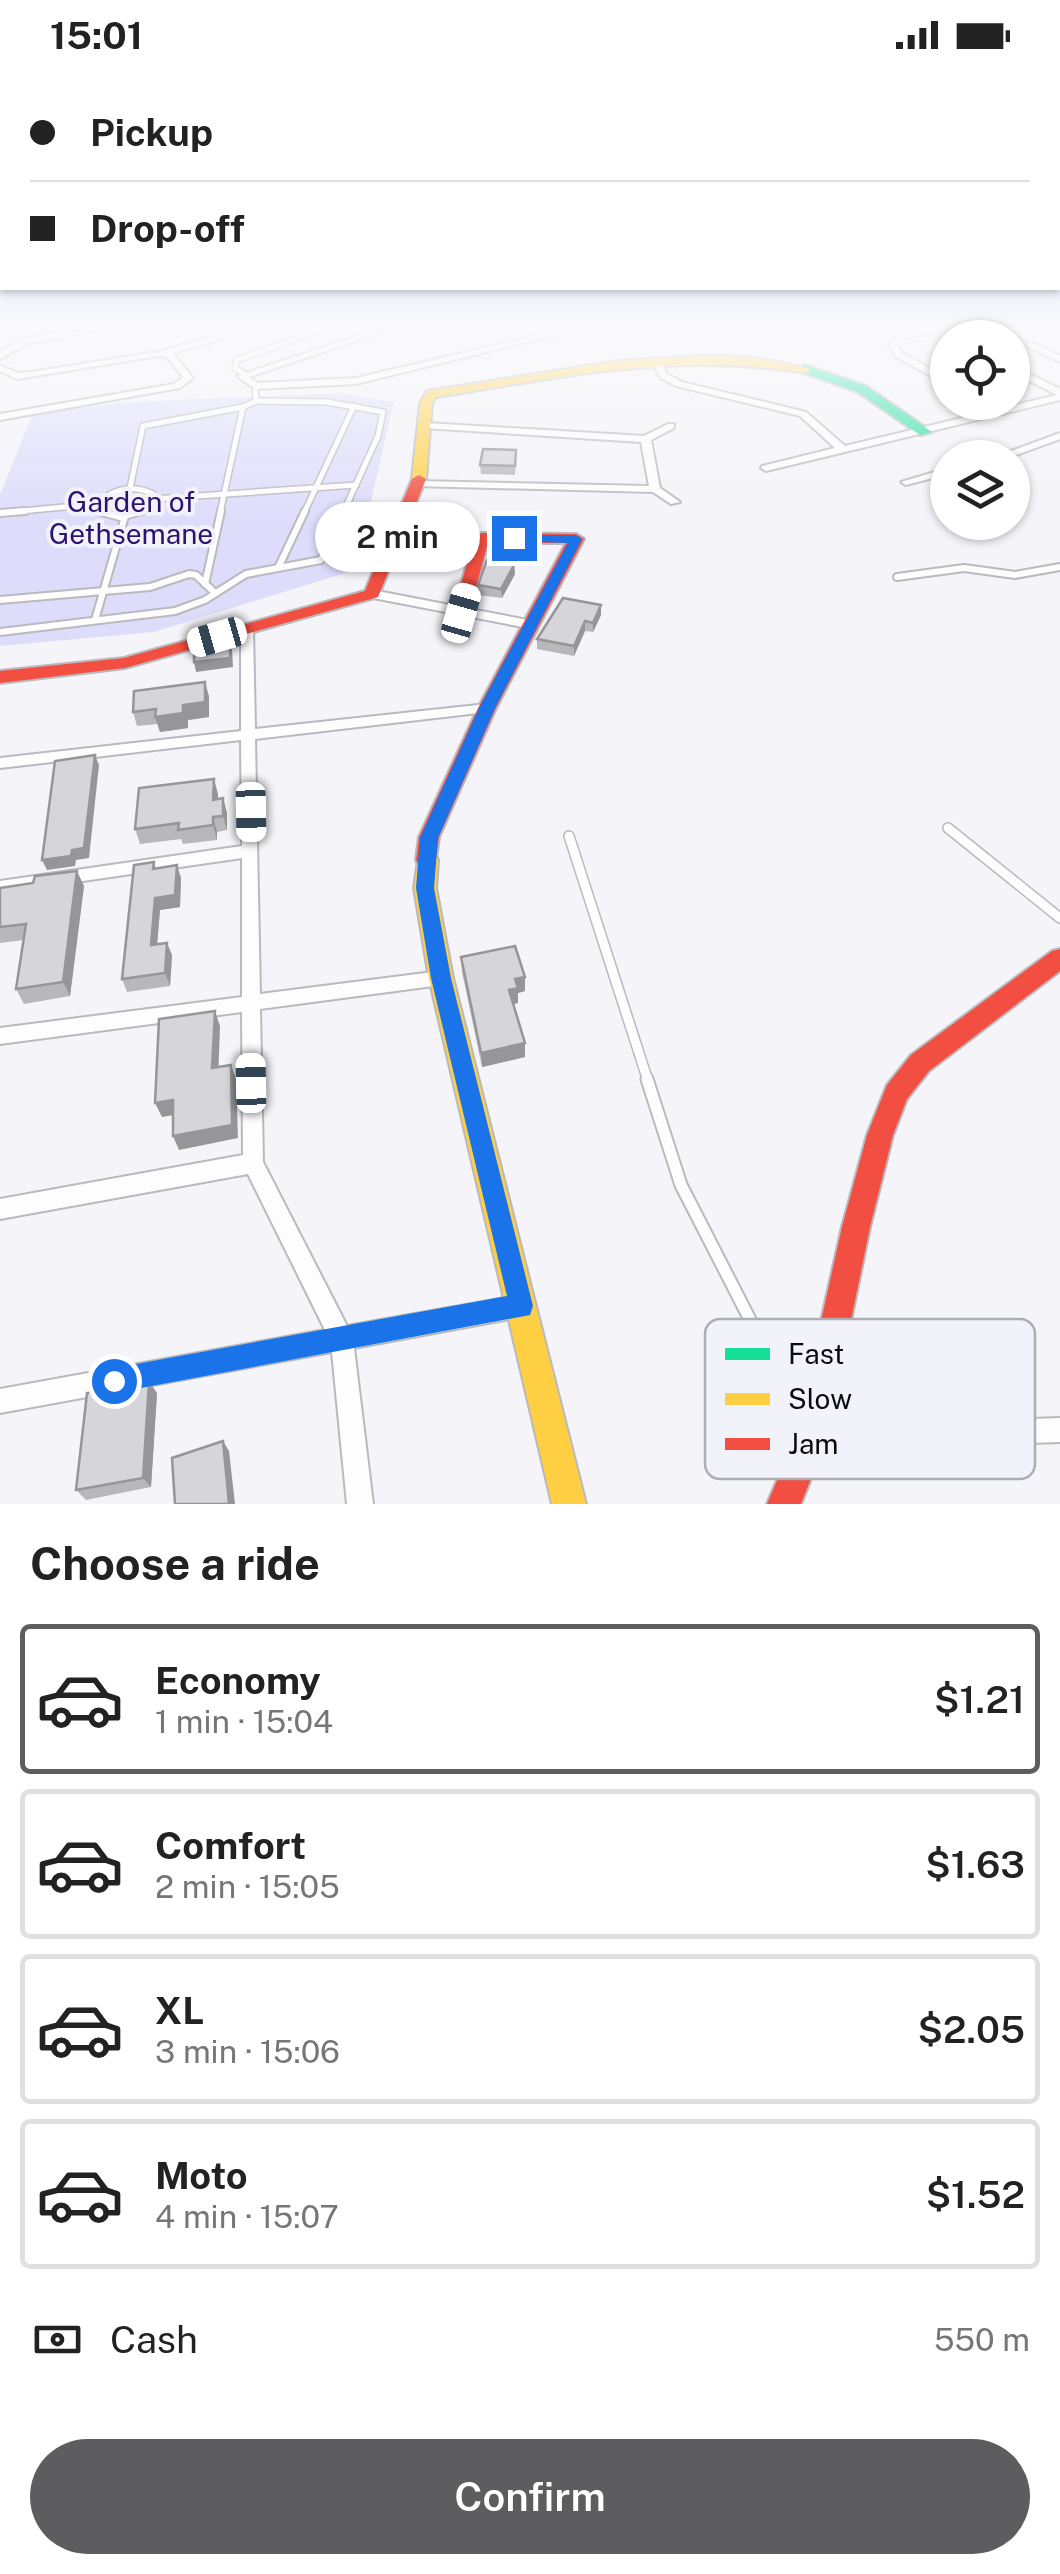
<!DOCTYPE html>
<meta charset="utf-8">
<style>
body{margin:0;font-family:"Public Sans",sans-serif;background:#f2f2f2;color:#222;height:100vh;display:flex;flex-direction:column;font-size:38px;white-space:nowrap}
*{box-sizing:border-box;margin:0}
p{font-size:32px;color:#767676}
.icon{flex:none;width:55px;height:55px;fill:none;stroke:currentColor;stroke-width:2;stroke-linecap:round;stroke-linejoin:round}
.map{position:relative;height:1434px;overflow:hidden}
.details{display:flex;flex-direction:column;background:#fff;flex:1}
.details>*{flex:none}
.banner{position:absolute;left:0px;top:0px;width:1060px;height:220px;box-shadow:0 2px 8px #0004;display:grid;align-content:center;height:220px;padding:0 30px;background:#fff}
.fabs{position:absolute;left:930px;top:250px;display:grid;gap:20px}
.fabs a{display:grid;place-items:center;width:100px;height:100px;border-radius:50%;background:#fff;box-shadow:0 2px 8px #0004;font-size:50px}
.end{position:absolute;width:45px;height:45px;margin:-22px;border:12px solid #1a73e8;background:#fff;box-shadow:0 0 0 5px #fff}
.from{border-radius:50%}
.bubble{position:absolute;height:70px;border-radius:35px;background:#fff;box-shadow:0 2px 8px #0004;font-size:32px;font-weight:600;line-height:70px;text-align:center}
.car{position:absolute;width:30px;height:60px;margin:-30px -15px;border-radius:12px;box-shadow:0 0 8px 2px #0007;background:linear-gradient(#fff 24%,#345 0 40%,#fff 0 76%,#345 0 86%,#fff 0)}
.banner b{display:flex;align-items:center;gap:35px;height:95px;font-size:38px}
.banner b+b{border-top:2px solid #e0e0e0}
.banner i{width:25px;height:25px;background:#222}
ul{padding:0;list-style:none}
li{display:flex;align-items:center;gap:30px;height:150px;margin:0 20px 15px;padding:0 10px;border:5px solid #e0e0e0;border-radius:10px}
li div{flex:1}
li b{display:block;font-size:38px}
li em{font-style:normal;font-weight:600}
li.active{border-color:#5d5d60}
li>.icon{width:90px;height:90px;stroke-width:1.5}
h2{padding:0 30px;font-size:45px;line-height:120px}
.pay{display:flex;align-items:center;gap:25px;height:110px;padding:0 30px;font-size:38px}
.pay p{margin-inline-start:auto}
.primary-button{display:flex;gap:20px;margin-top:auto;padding:20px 30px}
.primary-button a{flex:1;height:115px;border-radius:60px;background:#5d5d60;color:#fff;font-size:40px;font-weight:600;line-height:115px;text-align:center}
.status{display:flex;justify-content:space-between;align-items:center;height:70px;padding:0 50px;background:#fff;direction:ltr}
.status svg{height:28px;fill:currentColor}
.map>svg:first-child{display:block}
.green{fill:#dddcfb}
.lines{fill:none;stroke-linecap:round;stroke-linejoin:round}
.lane-far3-casing{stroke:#bababe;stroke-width:8}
.lane-far2-casing{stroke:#bababe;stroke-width:10}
.lane-far1-casing{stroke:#bababe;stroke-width:12}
.lane-casing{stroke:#bababe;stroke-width:15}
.street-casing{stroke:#bababe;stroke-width:4}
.fast-casing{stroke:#bababe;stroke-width:4}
.slow-casing{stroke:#bababe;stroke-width:4}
.jam-casing{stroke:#bababe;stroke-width:4}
.lane-far3{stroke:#fdfdfe;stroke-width:5}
.lane-far2{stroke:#fdfdfe;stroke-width:6}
.lane-far1{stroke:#fdfdfe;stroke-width:9}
.lane{stroke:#fdfdfe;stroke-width:11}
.street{fill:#fdfdfe;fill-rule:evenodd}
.fast{fill:#16e098;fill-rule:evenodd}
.slow{fill:#ffcf43;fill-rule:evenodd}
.jam{fill:#f24e42;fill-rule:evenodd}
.wall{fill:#b8b8bb}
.shaded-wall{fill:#969699}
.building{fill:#d6d6da;stroke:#969699;stroke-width:2.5}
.route{fill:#1a73e8}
.labels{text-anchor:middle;stroke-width:8;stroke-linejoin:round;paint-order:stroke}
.far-park-label{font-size:28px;fill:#2d126e;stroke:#f2f2fb}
.key{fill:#f2f2fb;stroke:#adadb4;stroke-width:2.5}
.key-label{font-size:28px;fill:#0b0b0e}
</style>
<div class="status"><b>15:01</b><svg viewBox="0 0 49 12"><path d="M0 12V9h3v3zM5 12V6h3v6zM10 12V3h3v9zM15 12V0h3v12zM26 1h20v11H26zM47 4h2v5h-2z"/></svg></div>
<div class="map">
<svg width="1060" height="1434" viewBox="0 0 1060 1434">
<rect width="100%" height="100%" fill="#f4f4f9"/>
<!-- green -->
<path class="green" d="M338,323L394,332L355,500L154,562L0,576V425L33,343L131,332Z"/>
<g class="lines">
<!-- lane-far3 casing -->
<g class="lane-far3-casing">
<g id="lane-far3">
<path d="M243,303L235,298L237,290L334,255"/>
<path d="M256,331L327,332L383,342L378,366L343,443"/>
<path d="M130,418L143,356L243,337L256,331L255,316"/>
<path d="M154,429L356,415"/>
<path d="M0,443L96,434"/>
<path d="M103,443L96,434C113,419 132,414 153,424L154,429L137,443"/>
<path d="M220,443L243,337"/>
<path d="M304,443L354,336"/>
</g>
</g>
<!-- lane-far2 casing -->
<g class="lane-far2-casing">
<g id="lane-far2">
<path d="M98,441L120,447L142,441"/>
<path d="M0,443L25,441"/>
<path d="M278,498L305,441"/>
<path d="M897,507L964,498L1015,505L1060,497"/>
<path d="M205,514L221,441"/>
<path d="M0,530L150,517L189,504L196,505L215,523"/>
<path d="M95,550L125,446"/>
<path d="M0,562L175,541L205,530L246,504L321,490L344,441"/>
</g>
</g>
<!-- lane-far1 casing -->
<g class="lane-far1-casing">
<g id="lane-far1">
<path d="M948,758L1060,848"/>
<path d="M569,766L648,1011"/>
</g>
</g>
<!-- lane casing -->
<g class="lane-casing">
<path id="lane" d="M647,1009L681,1115L804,1355"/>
</g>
<!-- street casing -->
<g class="street-casing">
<g id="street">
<path d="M108,255H129L28,273L0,289V282L23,269Z"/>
<path d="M223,255H232L216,271L173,283L193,308L180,318L0,350V344L174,314L183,307L167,287L158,286L17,309L0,301V295L18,303L32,302L162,281L210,267Z"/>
<path d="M390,255H403L249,307L257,313L356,308L552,262L556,265L356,314L255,319L237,306Z"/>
<path d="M1056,256L1060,257V263L1052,259Z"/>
<path d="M929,258L958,268C939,268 913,257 898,275L902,283L948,308V315L896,287L889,275L898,264Z"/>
<path d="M1031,272L1060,286V292L1028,277L1027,275Z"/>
<path d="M655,288L658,289L667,304L682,312L806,342L845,376L1057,325L1012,302V295L1060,319V330L766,401L761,398L762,396L835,378L800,346L676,316L661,308L651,291Z"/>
<path d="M427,353L644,366L668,354H674V358L651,370L660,418L680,432L671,434L653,422L414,416L413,414L418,411L649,416L641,372L424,358V354Z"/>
<path d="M1060,363V369L1008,388H992Z"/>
<path d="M948,398V404L906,415L901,412Z"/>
<path d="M372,520L533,551L539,555L533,559L368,527L366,524Z"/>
<path d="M247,554L253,558L255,659L487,634L494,638L487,642L255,669L260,924L441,901L447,903L450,908L447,913L441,915L260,939L263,1092L347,1256L521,1225L529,1228L532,1236L529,1244L521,1247L354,1278L373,1434H347L332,1282L0,1343V1319L325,1260L248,1104L0,1149V1129L243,1085L242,942L0,974V958L242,927V788L0,823V811L242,776L241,670L0,698V688L241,661V558Z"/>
<path d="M1060,1348V1372L811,1380L802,1377L799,1368L802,1359L811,1356Z"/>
</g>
</g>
<!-- fast casing -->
<g class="fast-casing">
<path id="fast" d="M805,295L866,316L932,362L920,365L858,322L801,302L799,299Z"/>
</g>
<!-- slow casing -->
<g class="slow-casing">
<g id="slow">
<path d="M712,285L758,288L811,299L805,303C677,282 562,307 436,327L432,333L426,409L419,413L412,409L420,333L427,321L618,291Z"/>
<path d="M427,782L435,784L438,790L436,818L453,908L586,1434H552L429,908L414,818L419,784Z"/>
</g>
</g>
<!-- jam casing -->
<g class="jam-casing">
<g id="jam">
<path d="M419,405L426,409L378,527L125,598L0,613V601L124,588L365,521L412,409Z"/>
<path d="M482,463L576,464L584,469L496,638L439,767L435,796H419L416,790L419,767L478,638L566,473H488L469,543L467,547H455L453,543L474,468Z"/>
<path d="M1060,879V901L929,1001L907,1029L893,1065L870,1157L827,1368L801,1434H767L795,1368L842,1157L867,1065L887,1015L911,985L1052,881Z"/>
</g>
</g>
<!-- lane-far3 -->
<use href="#lane-far3" class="lane-far3"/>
<!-- lane-far2 -->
<use href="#lane-far2" class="lane-far2"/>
<!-- lane-far1 -->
<use href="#lane-far1" class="lane-far1"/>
<!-- lane -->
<use href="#lane" class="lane"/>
<!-- street -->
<use href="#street" class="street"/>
<!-- fast -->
<use href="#fast" class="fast"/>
<!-- slow -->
<use href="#slow" class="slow"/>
<!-- jam -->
<use href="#jam" class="jam"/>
</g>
<!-- wall -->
<g class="wall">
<path d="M516,389L515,405L481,404L480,395Z"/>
<path d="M514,495L515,504L502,528L478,525V515Z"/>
<path d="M601,545L593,562L585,561L574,586L537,579V569Z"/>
<path d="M205,612L209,627V647L188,650V658L160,662L158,654L137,656L133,642Z"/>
<path d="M218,724V729L223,728L227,743V760L217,762V770L183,774L181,769L140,774L135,759Z"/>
<path d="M154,792L156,798L181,808L180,837L160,840L157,874L172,885L170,916L127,922L122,909Z"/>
<path d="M84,816L70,926L24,934L16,919L24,870L0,873V818Z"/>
<path d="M461,887L525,921L518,923V933L513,934L525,973V987L482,997L462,902Z"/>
<path d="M149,1312L157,1323L151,1417L86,1430L76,1420Z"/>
</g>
<!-- shaded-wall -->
<g class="shaded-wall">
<path d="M514,495L515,504L502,528L501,519Z"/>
<path d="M601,535V545L593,562V553Z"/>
<path d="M585,551V561L574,586V576Z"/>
<path d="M230,570L232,580L233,597L196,602L194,592Z"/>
<path d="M205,612L209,627V647L188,650V658L160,662L155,647L183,635Z"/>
<path d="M95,685L99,695L89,788L76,790L75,796L47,800L42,790Z"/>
<path d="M214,709L218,724V745L213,730Z"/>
<path d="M223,728L227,743V760L223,746Z"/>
<path d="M213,747L217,762V770L213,755Z"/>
<path d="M177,795L181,808L180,837L160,840L156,887L151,875L155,828Z"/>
<path d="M77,801L84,816L70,926L63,912Z"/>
<path d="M167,873L172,885L170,916L165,903Z"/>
<path d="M525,907V921L518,923V933L509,935V920L515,909Z"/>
<path d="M215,941L220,956L218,1012L212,998Z"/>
<path d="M525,973V987L482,997L481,983Z"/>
<path d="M231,995L236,1009L238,1068L179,1080L173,1066Z"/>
<path d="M173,1030L179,1044L162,1047L155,1033Z"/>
<path d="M149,1312L157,1323L151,1417L143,1408Z"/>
<path d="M223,1371L229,1381L235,1434H229Z"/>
</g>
<!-- building -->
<g class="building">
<path d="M483,379L516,380L515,396L480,395Z"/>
<path d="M487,490L514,495L501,519L478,515Z"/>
<path d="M563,528L601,535L593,553L585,551L574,576L537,569Z"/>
<path d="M230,570V588L194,592V580Z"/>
<path d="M205,612V632L183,635V643L155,647L156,639L133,642L134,621Z"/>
<path d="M95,685L84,778L72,780L71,786L42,790L55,691Z"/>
<path d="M214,709L213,730L223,728V746L213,747V755L178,760L179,753L135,759L139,718Z"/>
<path d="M154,792L153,799L177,795L175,825L155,828L151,875L167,873L165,903L122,909L134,795Z"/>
<path d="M77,801L63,912L16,919L26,854L0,857V818L33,813L35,806Z"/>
<path d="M515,876L525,907L515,909L518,918L509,920L525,973L481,983L461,887Z"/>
<path d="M215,941L212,998L231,995L232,1055L173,1066V1030L155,1033L159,949Z"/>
<path d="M149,1312L143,1408L76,1420L87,1323Z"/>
<path d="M223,1371L229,1434H175L172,1388Z"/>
</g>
<!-- sky -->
<linearGradient id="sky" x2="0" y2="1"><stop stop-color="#9abaf0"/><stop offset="0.56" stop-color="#fafafc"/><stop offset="1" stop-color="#fafafc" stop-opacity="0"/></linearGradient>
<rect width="1060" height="456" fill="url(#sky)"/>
<!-- route -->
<path class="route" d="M514,465H576L582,469L495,638L438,768L434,818L451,908L533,1236L530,1245L114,1323L105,1320L101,1311L105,1302L114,1298L507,1226L431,908L416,818L420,768L479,638L568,473L509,471Z"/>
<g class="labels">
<!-- far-park labels -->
<g class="far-park-label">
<text x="131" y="442">Garden of<tspan x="131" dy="32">Gethsemane</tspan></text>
</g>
</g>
<!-- legend -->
<rect x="705" y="1249" width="330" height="160" rx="15" class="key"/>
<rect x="725" y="1278" width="45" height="12" fill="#16e098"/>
<rect x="725" y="1323" width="45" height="12" fill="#ffcf43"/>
<rect x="725" y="1368" width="45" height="12" fill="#f24e42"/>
<g class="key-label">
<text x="788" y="1294">Fast</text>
<text x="788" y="1339">Slow</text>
<text x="788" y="1384">Jam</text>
</g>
</svg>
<div class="fabs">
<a><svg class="icon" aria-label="locate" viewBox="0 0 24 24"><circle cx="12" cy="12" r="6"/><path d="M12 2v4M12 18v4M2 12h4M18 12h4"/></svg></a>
<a><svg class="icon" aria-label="layers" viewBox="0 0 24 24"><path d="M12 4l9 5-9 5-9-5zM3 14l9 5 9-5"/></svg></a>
</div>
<i class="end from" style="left:114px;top:1311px"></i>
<i class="end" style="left:514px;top:468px"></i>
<div class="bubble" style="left:315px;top:432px;width:165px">2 min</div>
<i class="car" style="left:461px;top:543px;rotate:16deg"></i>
<i class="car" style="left:217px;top:567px;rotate:254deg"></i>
<i class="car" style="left:251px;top:742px;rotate:179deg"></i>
<i class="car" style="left:251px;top:1013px;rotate:359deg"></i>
<div class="banner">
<b><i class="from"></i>Pickup</b>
<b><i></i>Drop-off</b>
</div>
</div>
<section class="details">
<h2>Choose a ride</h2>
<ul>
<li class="active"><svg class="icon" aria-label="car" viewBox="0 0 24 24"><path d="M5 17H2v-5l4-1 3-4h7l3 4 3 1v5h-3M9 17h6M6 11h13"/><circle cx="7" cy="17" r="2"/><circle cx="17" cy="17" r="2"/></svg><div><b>Economy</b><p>1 min · 15:04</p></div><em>$1.21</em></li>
<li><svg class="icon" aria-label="car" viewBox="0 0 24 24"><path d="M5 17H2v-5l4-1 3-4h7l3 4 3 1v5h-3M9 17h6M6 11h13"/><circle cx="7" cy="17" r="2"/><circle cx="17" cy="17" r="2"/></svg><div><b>Comfort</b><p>2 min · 15:05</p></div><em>$1.63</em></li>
<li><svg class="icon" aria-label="car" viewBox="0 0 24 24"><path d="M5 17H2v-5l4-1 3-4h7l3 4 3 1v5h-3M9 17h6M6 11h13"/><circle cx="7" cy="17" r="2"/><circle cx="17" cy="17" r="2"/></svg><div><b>XL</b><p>3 min · 15:06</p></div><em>$2.05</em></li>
<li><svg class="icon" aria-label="car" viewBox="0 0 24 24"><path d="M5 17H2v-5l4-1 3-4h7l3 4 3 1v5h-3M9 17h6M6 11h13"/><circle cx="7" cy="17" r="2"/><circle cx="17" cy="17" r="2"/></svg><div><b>Moto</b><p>4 min · 15:07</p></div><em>$1.52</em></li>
</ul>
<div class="pay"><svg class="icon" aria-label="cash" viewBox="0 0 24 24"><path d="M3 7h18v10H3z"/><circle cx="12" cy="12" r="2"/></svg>Cash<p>550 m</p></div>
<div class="primary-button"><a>Confirm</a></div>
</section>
